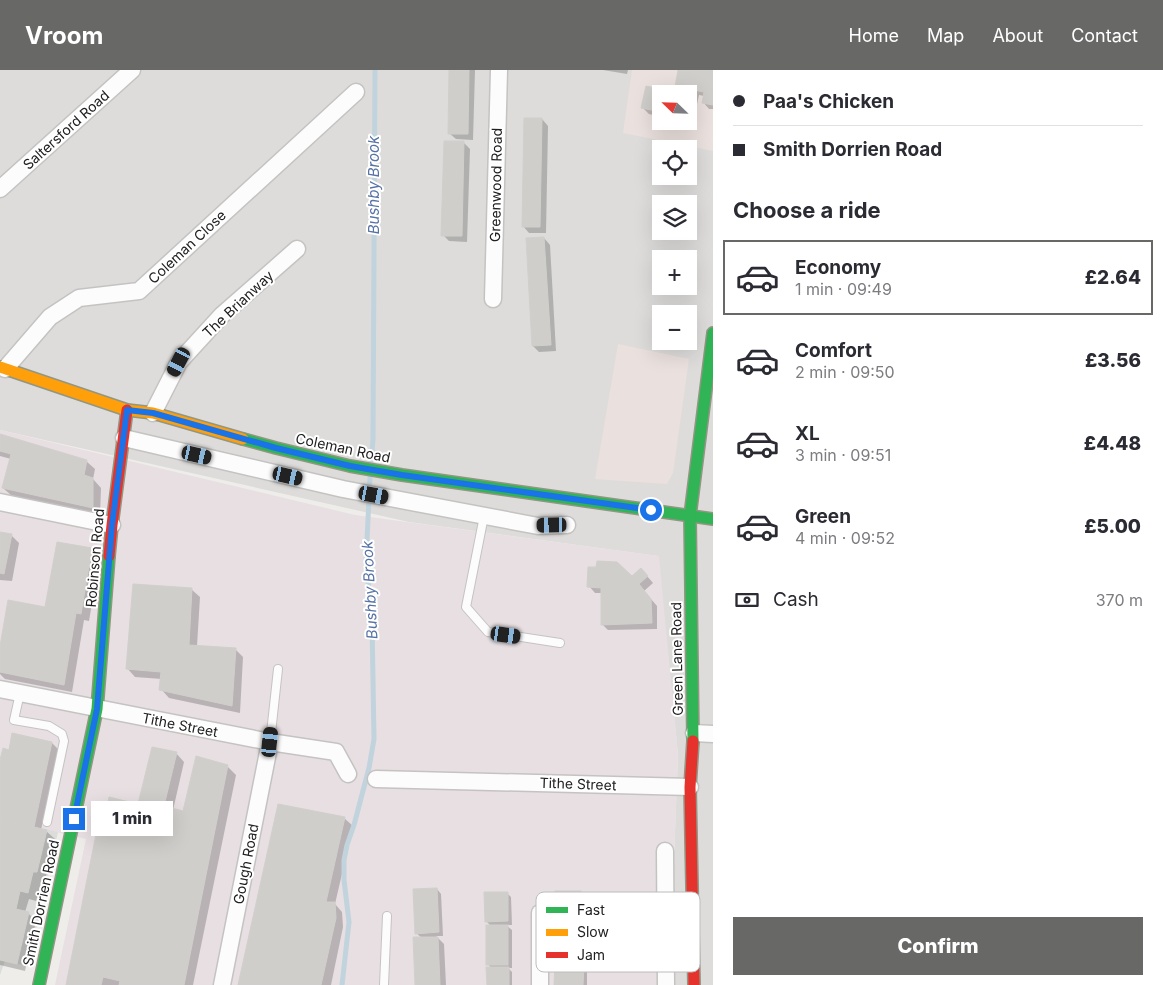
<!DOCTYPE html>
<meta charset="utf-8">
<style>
body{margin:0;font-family:Inter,sans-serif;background:#f2f2f3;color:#2b2b33;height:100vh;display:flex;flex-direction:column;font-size:19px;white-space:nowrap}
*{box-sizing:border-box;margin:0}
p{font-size:16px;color:#7c7c81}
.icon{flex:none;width:28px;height:28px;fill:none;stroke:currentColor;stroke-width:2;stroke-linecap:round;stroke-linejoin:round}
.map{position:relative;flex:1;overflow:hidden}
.side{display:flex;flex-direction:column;background:#fff;width:450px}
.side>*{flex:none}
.hud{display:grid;align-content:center;height:110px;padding:0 20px;background:#fff}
.needle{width:32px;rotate:293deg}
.buttons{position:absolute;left:652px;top:15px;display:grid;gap:10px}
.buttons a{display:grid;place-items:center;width:45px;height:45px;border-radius:0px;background:#fff;box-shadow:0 5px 20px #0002;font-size:25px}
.end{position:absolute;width:22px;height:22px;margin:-11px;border:6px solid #1a73e8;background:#fff;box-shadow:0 0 0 2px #fff}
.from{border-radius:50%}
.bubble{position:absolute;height:35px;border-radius:0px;background:#fff;box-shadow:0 5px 20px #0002;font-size:16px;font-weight:800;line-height:35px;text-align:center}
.car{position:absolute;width:15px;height:30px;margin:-15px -8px;border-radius:6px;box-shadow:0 0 4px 1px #0007;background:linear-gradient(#222 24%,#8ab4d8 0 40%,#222 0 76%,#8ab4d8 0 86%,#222 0)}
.hud b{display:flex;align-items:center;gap:18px;height:48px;font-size:19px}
.hud b+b{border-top:1px solid #e1e1e2}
.hud i{width:12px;height:12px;background:#2b2b33}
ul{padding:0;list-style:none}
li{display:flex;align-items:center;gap:15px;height:75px;margin:0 10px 8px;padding:0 10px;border:2px solid transparent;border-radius:0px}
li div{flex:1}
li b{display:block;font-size:19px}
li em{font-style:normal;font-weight:800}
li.on{border-color:#686867}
li>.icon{width:45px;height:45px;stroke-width:1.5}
h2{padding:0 20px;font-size:22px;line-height:60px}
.pay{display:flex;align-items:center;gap:12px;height:55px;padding:0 20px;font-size:19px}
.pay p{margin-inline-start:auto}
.cta{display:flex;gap:10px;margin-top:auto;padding:10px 20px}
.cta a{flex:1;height:58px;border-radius:0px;background:#686867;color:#fff;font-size:20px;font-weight:800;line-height:58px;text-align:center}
header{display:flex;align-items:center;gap:30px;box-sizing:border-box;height:70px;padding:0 25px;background:#686867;color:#fff}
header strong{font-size:24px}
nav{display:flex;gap:28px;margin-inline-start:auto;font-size:18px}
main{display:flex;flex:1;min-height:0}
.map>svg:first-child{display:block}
.residential{fill:#dddcdb;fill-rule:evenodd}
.commercial{fill:#eae0dd;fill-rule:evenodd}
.industrial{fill:#e7dfe2}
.religious{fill:#dcdcdb}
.shadow{fill:#0003}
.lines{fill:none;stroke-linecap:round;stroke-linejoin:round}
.stream{stroke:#c1d3dd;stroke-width:5}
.building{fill:#cfcecb;stroke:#d1cfcc}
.lane-casing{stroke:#c4c3c2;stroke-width:10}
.street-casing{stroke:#c4c3c2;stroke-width:19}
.fast-casing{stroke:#929683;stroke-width:14}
.slow-casing{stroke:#929683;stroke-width:14}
.jam-casing{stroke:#929683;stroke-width:14}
.lane{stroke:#fcfcfc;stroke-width:8}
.street{stroke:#fcfcfc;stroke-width:16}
.fast{stroke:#30b455;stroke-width:11}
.slow{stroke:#ff9f0a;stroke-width:11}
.jam{stroke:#e5322d;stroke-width:11}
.route{stroke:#1a73e8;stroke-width:6}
.labels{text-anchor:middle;stroke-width:4;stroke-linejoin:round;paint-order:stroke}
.street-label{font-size:14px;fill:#202020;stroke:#fff}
.water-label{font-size:15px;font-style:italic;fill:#5772a5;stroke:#fff}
.key{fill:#fff;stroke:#bcbcbc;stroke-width:1}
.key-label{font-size:14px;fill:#202020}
</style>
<header>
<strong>Vroom</strong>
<nav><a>Home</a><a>Map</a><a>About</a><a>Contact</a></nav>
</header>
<main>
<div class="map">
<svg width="713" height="915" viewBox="0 0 713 915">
<rect width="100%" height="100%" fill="#eeedea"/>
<!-- residential -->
<path class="residential" d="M0,0H713V915H669L678,685L658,486L409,452L0,360ZM661,24H689V51H661ZM661,79H689V106H661ZM661,134H689V161H661ZM661,189H689V216H661ZM661,244H689V271H661Z"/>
<!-- commercial -->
<g class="commercial">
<path d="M632,0H713V81L623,63ZM661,24H689V51H661Z"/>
<path d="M618,274L689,289L673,403L667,414L595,409Z"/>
</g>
<!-- industrial -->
<path class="industrial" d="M0,360L355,445L659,486L678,685L669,915H55L86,769L0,749Z"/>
<!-- religious -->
<path class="religious" d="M0,749L58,762L28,896L5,891L0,905Z"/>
<!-- shadow -->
<g class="shadow">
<path d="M451,0H475L473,70L456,69L449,63Z"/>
<path d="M603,0H628L627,4Z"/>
<path d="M680,0H713V39H709L703,32L704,26L699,25L693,53L683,51H689V24H661V47L649,44L643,38L647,18L675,24Z"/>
<path d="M542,49L548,56L546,163H529L523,156Z"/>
<path d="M464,73L470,79L467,172L449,171L443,165Z"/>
<path d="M544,168L550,175L556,281L539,282L533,276Z"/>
<path d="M0,366L86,391L95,399L93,409L101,418L100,446L12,426L3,418L11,389L0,386Z"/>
<path d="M0,463L11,465L19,473L12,511L0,510Z"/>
<path d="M92,479L100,487L89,551L84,550L72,622L5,609L0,604V583L46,538Z"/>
<path d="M647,506L653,513L644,521L657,536V559L608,560L602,554V523H595L589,516Z"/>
<path d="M191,519L200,527L197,576L235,579L243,587L240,643L169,628L161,619L162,609L135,607L127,598Z"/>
<path d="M13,665L52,673L58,679L41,760L46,761L55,769L45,810L42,809L36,831L29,829L25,842L28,843L36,851L25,901L0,895V696L10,681Z"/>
<path d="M176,683L184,692L173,740L184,742L227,696L236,705L193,915H67L106,752L139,735Z"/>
<path d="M344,748L353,756L335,834L342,842L343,857L331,915H240Z"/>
<path d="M437,819L441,824L443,866H436L444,874L446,915H416L422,868L416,863Z"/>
<path d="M581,822L585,826V849H560L556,845Z"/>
<path d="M507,823L511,827L512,855H506L512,860V898H508L512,902V915H488L492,899L488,894L491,856L486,851Z"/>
<path d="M583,896L587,900V915H556Z"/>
</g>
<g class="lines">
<!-- stream -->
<g class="stream">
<path d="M371,392L373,370L375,0"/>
<path d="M342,915L349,852L344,810V790L347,775L354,755L369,698L374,669L372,551L366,491L370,408"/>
</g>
</g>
<!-- building -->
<g class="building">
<path d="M449,0H469L468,64H448Z"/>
<path d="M678,0H713V35L702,33L704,22L693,20L689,41V24H661V42L641,38L646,16L674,22Z"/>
<path d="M524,48H542L540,157H522Z"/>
<path d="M444,71H464L462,166H441Z"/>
<path d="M544,167L551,275L532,276L526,168Z"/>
<path d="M0,364L87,390L84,405L93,408V438L2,418L11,384L0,381Z"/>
<path d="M0,462L12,464L4,504L0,503Z"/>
<path d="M57,472L92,478L81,544L76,543L64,615L0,602V576L8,530L45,537Z"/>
<path d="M597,491L617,492L632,506L641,498L648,506L639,514L651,529L652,553L601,555V518L587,517L588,497H596Z"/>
<path d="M133,514L192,518L189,575L236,578L232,636L159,620L161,602L126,599Z"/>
<path d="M12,663L52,672L34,757L0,749V690L3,678L9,680Z"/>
<path d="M152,677L177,682L164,736L183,741L196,686L228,695L184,915H119L120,911L103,907L101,915H66L99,749L105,750L109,727L138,734Z"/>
<path d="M278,734L345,747L326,832H335L336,848L321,915H238Z"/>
<path d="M0,749L47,760L37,802H33L28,823L20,821L16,839L29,842L17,894L0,890Z"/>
<path d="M437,818L439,862L415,864L413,819Z"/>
<rect x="555" y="821" width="26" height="25"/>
<path d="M484,822H508V851L485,852Z"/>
<rect x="486" y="855" width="22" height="40"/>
<path d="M413,867H438L440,915H415Z"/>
<path d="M555,893L584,894L583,915H554Z"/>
<path d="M486,897H509V915H487Z"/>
</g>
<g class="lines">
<!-- lane casing -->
<g class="lane-casing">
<g id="lane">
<path d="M484,446L466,537L488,562L560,573"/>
<path d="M20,623L14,650L49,656L62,664L64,671L47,752"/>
<path d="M270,672L278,599"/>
<path d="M384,915L387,846"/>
</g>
</g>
<!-- street casing -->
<g class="street-casing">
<g id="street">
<path d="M0,119L132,0"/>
<path d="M493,229L499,0"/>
<path d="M5,299L50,247L79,228L139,221L356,22"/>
<path d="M153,343L179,292L222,245L297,179"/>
<path d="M124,368L343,419L390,428L538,456L567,455"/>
<path d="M0,432L112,455"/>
<path d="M0,619L270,672L336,682L348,704"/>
<path d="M694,663L713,664"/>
<path d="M376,709L690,717"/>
<path d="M665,781L666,915"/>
<path d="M540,843V915"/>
<path d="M222,915L270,672"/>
</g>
</g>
<!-- fast casing -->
<g class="fast-casing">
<g id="fast">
<path d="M243,369L276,378L350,396L402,405L713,449"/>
<path d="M693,671L690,446L713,263"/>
<path d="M39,915L97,639L109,486"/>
</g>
</g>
<!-- slow casing -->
<g class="slow-casing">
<path id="slow" d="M0,297L127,340L153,343L243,369"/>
</g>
<!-- jam casing -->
<g class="jam-casing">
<g id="jam">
<path d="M109,486L112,455L127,340"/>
<path d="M693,671L690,717L694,915"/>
</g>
</g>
<!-- lane -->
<use href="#lane" class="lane"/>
<!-- street -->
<use href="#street" class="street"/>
<!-- fast -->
<use href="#fast" class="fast"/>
<!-- slow -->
<use href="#slow" class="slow"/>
<!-- jam -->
<use href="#jam" class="jam"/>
</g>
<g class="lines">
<!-- route -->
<path class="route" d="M74,749L97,639L112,455L127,340L153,343L276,378L350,396L402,405L651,440"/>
</g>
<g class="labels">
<!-- street labels -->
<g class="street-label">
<text transform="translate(66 60) rotate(-42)" y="5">Saltersford Road</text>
<text transform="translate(496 115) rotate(-89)" y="5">Greenwood Road</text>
<text transform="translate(187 177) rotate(-43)" y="5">Coleman Close</text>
<text transform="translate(238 234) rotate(-43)" y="5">The Brianway</text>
<text transform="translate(343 378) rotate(12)" y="5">Coleman Road</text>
<text transform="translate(95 488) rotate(-85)" y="5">Robinson Road</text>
<text transform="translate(677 589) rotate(-91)" y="5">Green Lane Road</text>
<text transform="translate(180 655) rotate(11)" y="5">Tithe Street</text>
<text transform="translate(578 714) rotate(2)" y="5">Tithe Street</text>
<text transform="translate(246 794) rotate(-79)" y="5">Gough Road</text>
<text transform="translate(41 833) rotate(-78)" y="5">Smith Dorrien Road</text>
</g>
<!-- water labels -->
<g class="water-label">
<text transform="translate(374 115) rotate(-90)" y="5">Bushby Brook</text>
<text transform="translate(370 520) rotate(-93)" y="5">Bushby Brook</text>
</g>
</g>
<!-- legend -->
<rect x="536" y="822" width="164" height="80" rx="8" class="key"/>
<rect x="546" y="837" width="22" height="6" fill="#30b455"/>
<rect x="546" y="859" width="22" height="7" fill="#ff9f0a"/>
<rect x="546" y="882" width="22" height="6" fill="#e5322d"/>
<g class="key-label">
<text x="577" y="845">Fast</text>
<text x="577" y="867">Slow</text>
<text x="577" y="890">Jam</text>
</g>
</svg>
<div class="buttons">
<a><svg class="needle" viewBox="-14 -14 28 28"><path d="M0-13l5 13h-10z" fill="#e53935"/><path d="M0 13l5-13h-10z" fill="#7c7c81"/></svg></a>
<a><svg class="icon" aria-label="locate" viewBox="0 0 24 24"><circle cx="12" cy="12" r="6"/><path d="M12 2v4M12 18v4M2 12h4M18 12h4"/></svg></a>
<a><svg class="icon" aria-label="layers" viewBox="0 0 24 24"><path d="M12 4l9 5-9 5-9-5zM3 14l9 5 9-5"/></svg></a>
<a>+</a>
<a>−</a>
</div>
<i class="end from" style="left:651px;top:440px"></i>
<i class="end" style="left:74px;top:749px"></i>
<div class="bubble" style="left:91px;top:731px;width:82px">1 min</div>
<i class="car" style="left:179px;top:292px;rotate:208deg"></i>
<i class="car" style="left:197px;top:385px;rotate:103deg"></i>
<i class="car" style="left:288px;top:406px;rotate:103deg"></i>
<i class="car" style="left:374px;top:425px;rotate:101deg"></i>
<i class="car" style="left:552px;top:455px;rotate:269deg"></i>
<i class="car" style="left:506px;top:565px;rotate:98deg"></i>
<i class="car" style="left:270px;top:672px;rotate:6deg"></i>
</div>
<section class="side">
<div class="hud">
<b><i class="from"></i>Paa's Chicken</b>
<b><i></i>Smith Dorrien Road</b>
</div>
<h2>Choose a ride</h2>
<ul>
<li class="on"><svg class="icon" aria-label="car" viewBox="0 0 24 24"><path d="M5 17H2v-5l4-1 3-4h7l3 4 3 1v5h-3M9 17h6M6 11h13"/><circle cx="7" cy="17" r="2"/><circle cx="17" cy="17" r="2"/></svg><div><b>Economy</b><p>1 min · 09:49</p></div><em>£2.64</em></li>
<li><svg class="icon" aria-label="car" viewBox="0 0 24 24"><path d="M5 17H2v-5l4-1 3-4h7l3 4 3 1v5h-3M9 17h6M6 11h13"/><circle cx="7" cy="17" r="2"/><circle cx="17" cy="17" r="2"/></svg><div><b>Comfort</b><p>2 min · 09:50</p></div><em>£3.56</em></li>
<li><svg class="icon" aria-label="car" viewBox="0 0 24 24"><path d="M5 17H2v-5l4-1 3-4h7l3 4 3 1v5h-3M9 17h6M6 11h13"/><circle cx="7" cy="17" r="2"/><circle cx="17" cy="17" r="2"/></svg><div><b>XL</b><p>3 min · 09:51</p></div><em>£4.48</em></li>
<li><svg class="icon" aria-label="car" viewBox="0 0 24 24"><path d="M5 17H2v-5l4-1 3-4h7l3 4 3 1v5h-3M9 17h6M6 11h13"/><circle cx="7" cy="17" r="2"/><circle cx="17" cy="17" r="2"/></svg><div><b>Green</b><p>4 min · 09:52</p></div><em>£5.00</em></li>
</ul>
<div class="pay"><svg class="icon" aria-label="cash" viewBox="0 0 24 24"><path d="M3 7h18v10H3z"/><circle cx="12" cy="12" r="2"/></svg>Cash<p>370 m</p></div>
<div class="cta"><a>Confirm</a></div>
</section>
</main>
